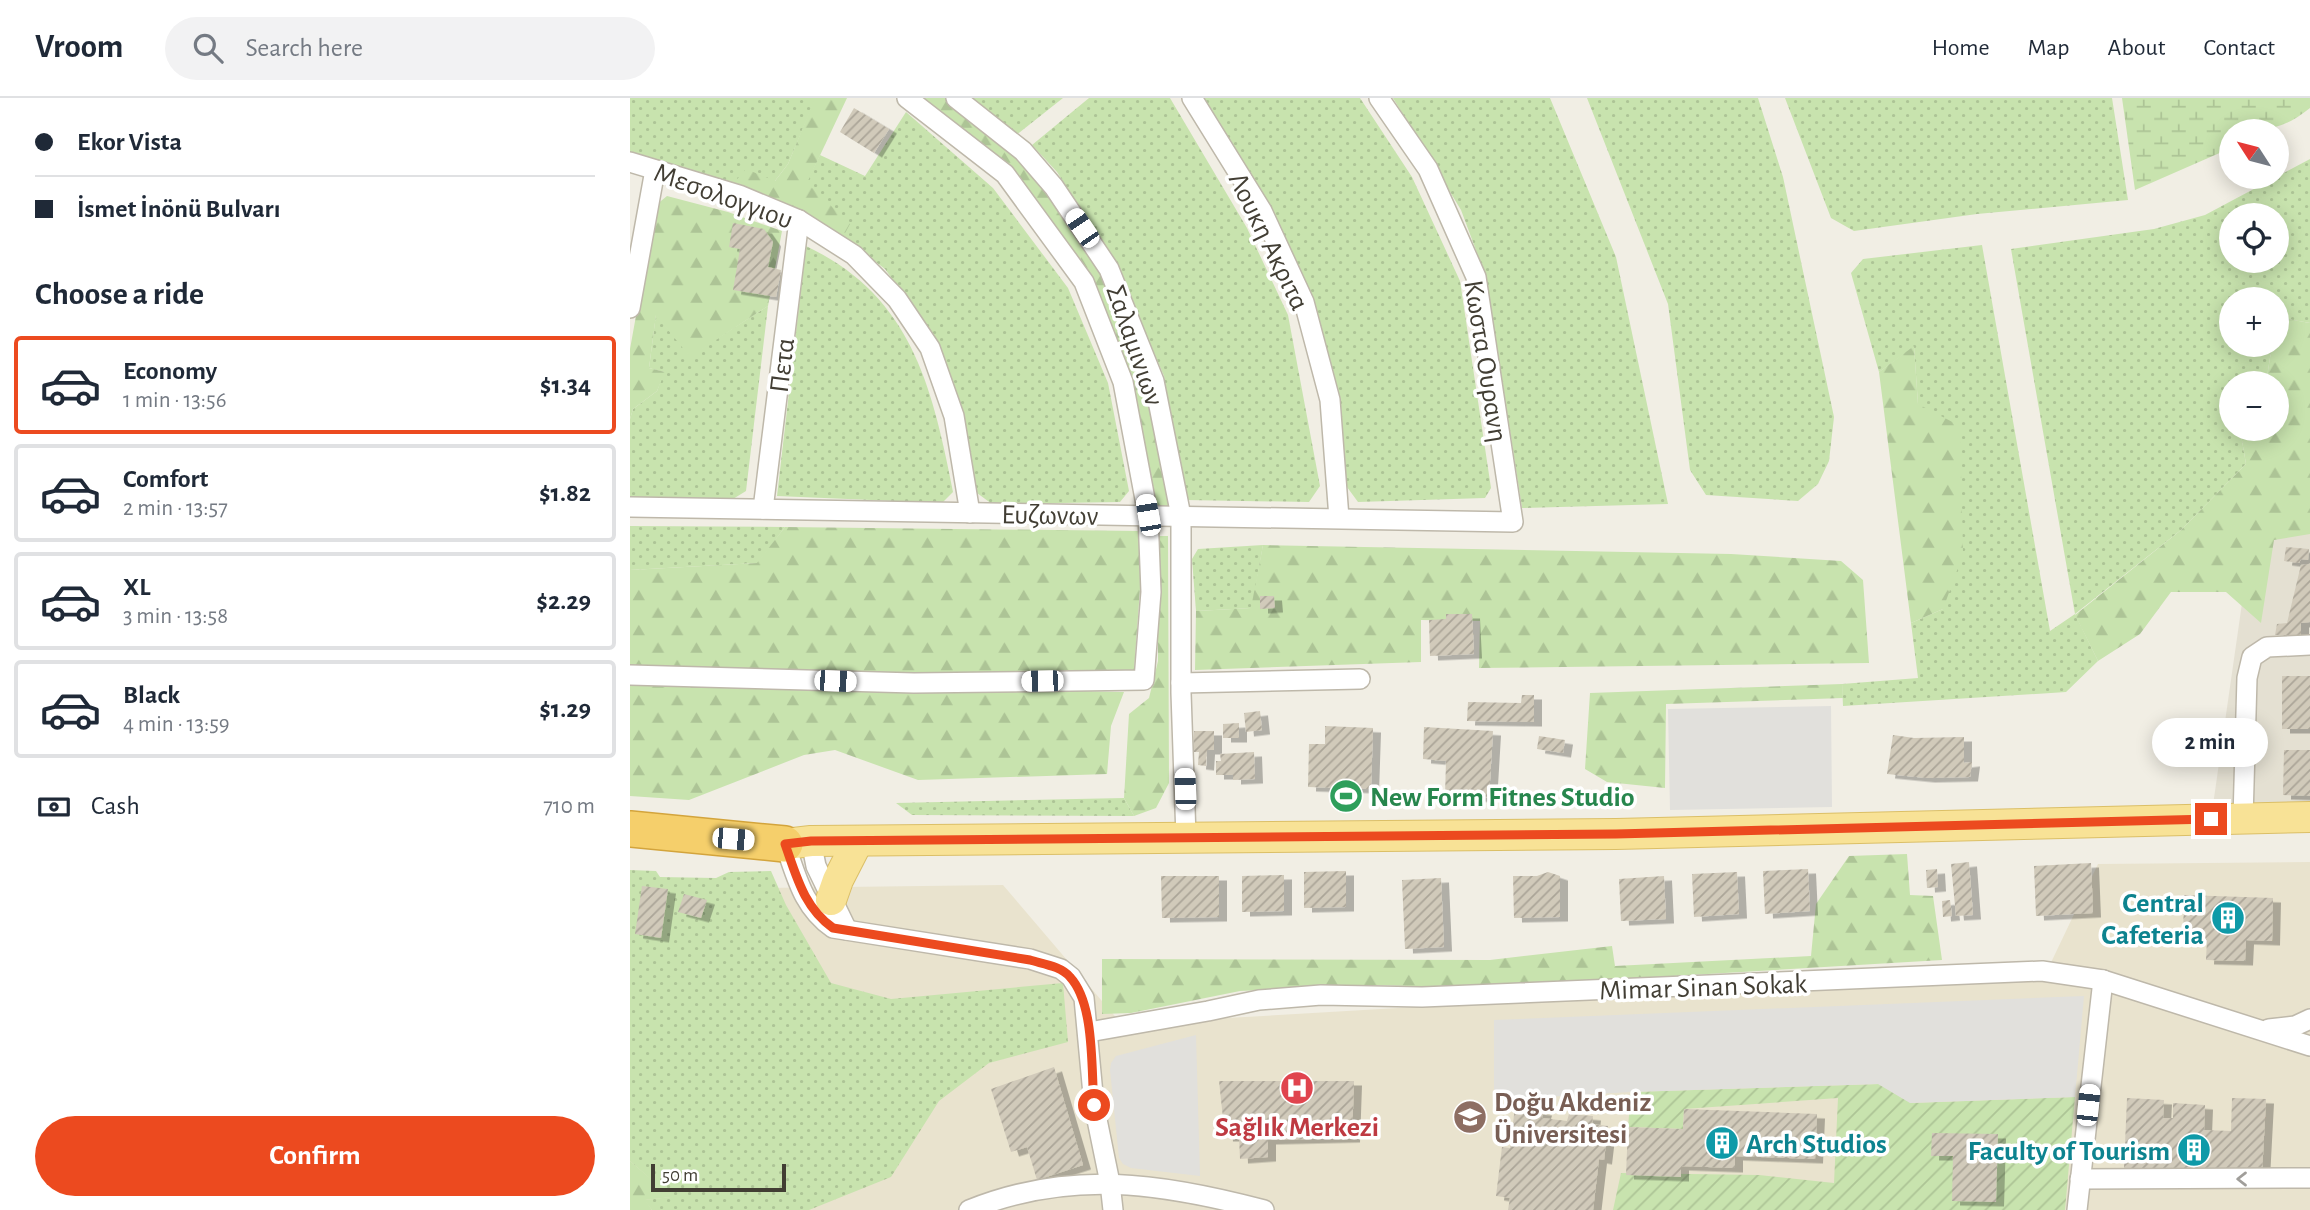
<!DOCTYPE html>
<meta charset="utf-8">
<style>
body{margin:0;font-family:"Alegreya Sans",sans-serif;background:#f2f2f3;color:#1f2937;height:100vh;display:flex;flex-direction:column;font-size:26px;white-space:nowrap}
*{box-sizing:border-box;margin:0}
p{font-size:23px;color:#747a83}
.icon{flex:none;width:38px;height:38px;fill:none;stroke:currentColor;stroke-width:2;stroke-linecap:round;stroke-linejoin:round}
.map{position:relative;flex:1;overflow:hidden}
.side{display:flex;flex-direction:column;background:#fff;width:630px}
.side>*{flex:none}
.guide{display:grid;align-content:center;height:154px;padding:0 35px;background:#fff}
.needle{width:46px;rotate:306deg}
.fabs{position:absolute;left:1589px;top:21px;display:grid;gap:14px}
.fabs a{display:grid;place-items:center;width:70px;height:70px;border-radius:50%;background:#fff;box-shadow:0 4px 18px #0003;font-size:35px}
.scale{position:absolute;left:21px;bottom:18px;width:135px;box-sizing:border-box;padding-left:7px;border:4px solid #423e34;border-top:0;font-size:19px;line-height:24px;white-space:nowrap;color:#423e34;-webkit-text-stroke:5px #fff;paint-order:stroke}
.end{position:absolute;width:32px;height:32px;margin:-16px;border:9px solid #ec4a1f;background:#fff;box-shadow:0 0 0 4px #fff}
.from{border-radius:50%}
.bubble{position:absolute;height:49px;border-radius:24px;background:#fff;box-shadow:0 4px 18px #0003;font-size:23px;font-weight:700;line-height:49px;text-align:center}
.car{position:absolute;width:21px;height:42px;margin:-21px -10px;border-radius:9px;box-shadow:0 0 5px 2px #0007;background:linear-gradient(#fff 24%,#345 0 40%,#fff 0 76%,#345 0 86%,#fff 0)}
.guide b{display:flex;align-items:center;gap:24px;height:66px;font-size:26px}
.guide b+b{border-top:2px solid #e0e1e3}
.guide i{width:18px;height:18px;background:#1f2937}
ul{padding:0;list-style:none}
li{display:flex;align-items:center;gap:21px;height:98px;margin:0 14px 10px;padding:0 21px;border:4px solid #e0e1e3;border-radius:7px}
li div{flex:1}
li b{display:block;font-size:26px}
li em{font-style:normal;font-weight:700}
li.selected{border-color:#ec4a1f}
li>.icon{width:63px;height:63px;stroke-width:1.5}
h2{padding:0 35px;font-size:32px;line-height:84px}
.pay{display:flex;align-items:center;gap:18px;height:77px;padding:0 35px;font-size:26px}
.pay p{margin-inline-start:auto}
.cta{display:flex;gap:14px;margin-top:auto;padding:14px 35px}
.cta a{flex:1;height:80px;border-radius:42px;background:#ec4a1f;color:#fff;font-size:28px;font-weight:700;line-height:80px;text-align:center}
header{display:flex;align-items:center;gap:42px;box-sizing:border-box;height:98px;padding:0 35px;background:#fff;border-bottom:2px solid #e0e1e3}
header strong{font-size:33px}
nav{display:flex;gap:38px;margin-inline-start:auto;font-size:24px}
.search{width:490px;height:63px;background:#f2f2f3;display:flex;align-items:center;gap:18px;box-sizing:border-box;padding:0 24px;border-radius:38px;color:#747a83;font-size:26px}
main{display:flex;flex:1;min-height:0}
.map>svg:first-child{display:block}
.residential{fill:#e4e0d2}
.education{fill:#e9e3ce}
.grass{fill:url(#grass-dots);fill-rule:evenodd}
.forest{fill:url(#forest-firs)}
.wetland{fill:url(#wetland-marsh)}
.garden{fill:url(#garden-furrows)}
.parking{fill:#e1e0dc}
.building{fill:url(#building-hatch);filter:url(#shadow)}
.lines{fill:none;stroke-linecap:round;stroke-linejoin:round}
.street-casing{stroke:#beb8aa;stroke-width:22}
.primary-casing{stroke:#dbbf67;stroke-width:32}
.highway-casing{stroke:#d3a43c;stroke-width:38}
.street{stroke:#fff;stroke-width:19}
.primary{stroke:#f8e296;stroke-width:30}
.highway{stroke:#f5cf6b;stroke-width:35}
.oneway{stroke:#a09e9a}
.route{stroke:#ec4a1f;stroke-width:9}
.labels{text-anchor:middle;stroke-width:7;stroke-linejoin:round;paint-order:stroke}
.street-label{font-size:28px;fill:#423e34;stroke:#fff}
.leisure-label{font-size:28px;font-weight:bold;fill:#27864d;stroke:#fff;text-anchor:start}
.culture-label{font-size:28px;font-weight:bold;fill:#0d838f;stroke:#fff;text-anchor:end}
.education-label{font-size:28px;font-weight:bold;fill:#785e54;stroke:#fff;text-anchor:start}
.health-label{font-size:28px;font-weight:bold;fill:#be3a42;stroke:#fff}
</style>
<header>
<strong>Vroom</strong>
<div class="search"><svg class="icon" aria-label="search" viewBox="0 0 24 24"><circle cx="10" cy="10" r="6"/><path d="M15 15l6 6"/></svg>Search here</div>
<nav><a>Home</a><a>Map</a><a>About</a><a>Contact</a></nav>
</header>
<main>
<section class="side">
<div class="guide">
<b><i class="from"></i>Ekor Vista</b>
<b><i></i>İsmet İnönü Bulvarı</b>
</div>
<h2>Choose a ride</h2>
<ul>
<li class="selected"><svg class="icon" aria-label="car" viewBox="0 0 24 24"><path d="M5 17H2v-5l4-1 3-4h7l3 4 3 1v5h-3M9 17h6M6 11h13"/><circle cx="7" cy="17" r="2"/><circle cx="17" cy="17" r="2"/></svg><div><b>Economy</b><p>1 min · 13:56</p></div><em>$1.34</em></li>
<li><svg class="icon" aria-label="car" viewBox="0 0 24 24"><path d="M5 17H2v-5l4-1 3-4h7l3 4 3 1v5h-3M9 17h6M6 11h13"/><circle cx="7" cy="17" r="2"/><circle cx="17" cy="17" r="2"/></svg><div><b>Comfort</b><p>2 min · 13:57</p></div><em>$1.82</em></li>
<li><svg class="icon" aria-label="car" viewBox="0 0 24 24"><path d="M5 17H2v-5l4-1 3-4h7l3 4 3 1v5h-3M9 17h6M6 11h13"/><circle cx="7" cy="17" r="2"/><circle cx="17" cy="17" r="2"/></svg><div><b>XL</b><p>3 min · 13:58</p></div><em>$2.29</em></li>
<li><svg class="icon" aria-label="car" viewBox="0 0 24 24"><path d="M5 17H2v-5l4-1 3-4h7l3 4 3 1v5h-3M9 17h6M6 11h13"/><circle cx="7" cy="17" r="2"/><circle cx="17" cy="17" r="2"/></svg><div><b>Black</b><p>4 min · 13:59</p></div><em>$1.29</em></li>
</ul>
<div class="pay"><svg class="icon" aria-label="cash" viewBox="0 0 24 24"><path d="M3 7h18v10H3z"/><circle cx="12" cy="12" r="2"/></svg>Cash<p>710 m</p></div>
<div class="cta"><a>Confirm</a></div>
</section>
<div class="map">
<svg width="1680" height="1112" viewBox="0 0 1680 1112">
<defs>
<pattern id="grass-dots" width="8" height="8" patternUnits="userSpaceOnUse" patternTransform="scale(1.75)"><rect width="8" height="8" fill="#c8e3ae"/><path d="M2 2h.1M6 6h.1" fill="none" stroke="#adc496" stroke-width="1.8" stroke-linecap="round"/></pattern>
<pattern id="forest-firs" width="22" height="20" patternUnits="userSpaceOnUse" patternTransform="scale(1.75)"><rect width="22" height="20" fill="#c8e3ae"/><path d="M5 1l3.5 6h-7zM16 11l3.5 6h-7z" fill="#adc496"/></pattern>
<pattern id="wetland-marsh" width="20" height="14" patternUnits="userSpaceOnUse" patternTransform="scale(1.75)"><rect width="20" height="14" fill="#c8e3ae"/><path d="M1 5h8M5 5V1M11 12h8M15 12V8" fill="none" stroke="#adc496"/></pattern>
<pattern id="garden-furrows" width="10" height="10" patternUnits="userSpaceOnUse" patternTransform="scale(1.75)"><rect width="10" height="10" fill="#c8e3ae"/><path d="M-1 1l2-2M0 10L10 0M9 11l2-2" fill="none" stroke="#adc496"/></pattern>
<pattern id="building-hatch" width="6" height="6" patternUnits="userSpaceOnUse" patternTransform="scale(1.75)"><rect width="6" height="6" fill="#d1caba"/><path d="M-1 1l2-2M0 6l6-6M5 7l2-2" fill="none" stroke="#aba598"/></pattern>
<filter id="shadow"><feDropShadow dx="8" dy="4.5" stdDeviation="0" flood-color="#0004"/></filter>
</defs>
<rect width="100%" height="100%" fill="#f1eee4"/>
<!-- residential -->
<path class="residential" d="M1680,389V719L1581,721L1628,394Z"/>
<!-- education -->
<path class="education" d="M1680,764V1112H0V788L38,791L373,787L489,923L495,926L1264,881L1416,875L1468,766Z"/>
<!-- grass -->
<g class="grass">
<path d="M0,0H185V2L158,66L145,83L101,88L0,58Z"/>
<path d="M338,0H433L385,38Z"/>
<path d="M459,0H540L617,130L658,217L690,388L679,404L555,402L534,278L486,167L427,74L402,47Z"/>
<path d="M570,0H730L782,79L830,183L861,390L855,400L728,404L717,389L708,302Z"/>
<path d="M763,0H920L986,159L1038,406L892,410L856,179L831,112Z"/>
<path d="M957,0H1128L1153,79L1204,319L1199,363L1188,386L1168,403L1076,397L1060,372L1038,206Z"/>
<path d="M1155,0H1482L1498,102L1347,116L1224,133L1201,120Z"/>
<path d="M276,14L363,90L438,190L478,285L499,393L490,404L362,406L347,395L305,241L255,171L213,139L176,85L190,57L235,78Z"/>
<path d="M1680,61V225L1647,219V201H1601V247H1642L1637,279L1619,285H1601V331H1610L1616,366L1551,432L1445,516L1468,563L1436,594L1213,608L1212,586L1288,580L1281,525L1313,511L1288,306L1284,249L1249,274L1221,175L1233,161L1352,147L1420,533L1445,516L1381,151L1524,131L1575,117ZM1601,117H1647V163H1601Z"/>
<path d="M176,148C282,198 302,289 323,394L312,405L147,398Z"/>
<path d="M138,208L116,393L103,401L0,400V321L3,311L27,293L34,274L19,270L26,216L60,258Z"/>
<path d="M0,428L155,429L128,465L0,472Z"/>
<path d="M633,447L622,510L566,513L562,461L568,451Z"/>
<path d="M494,700L504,718L282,717L266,705Z"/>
<path d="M0,772L26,773L30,779L86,780L99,774L141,773L156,807L201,885L261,901L433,885L438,944L359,965L309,1003L261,1079L179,1112H22L14,1102L41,1099L0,1063Z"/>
</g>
<!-- forest -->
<g class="forest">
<path d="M185,0H217L177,85L220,126L213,139L101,88L116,71L145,83L158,66Z"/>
<path d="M277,0H326L393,53L479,171L524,283L551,418L518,417L493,284L454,184L375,76Z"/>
<path d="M37,98L98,114L152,133L138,208L60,259L26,217L19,270L35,274L27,293L3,311L0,321V251L26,107Z"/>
<path d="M1647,219L1680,225V436L1644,442L1631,525L1596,494H1541L1510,536L1468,563L1445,517L1551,432L1616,366L1610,331H1647V285H1619L1637,279L1642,247H1647Z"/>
<path d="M1284,248L1288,306L1330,328L1333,456L1313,511L1281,525L1249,274Z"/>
<path d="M155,429L510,433V491L504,573L295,579L0,568V472L127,465Z"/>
<path d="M528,438H538L539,685L526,710L504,718L494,700L499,616L519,600L528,563Z"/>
<path d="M633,447L1101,456L1211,463L1233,482L1239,565L849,570L850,523L791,522V564L565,572L566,513L621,510Z"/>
<path d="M0,584H8L494,594L481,628L477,676L288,682L205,652L174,657L59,702L0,698Z"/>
<path d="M1212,586L1213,600L1036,606L1035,690L977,684L955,671L960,595Z"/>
<path d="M1277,756L1280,797L1303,798L1312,862L841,890L746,887L610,893L501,915L472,916V861L860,862L982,848L985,868L1181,858L1186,806L1219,758Z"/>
<path d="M0,1063L42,1099L15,1102L22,1112H0Z"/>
</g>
<!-- wetland -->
<path class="wetland" d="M1492,0H1680V10C1653,32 1634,33 1601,33V50L1505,92Z"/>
<!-- garden -->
<path class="garden" d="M1249,986L1281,1005L1445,999L1435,1112H983L991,1075L1129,1077L1204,1085L1208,1000L1054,1011L1053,1031L998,1029L1001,994Z"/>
<!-- parking -->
<g class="parking">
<path d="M1201,608L1202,709L1040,712L1038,611Z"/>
<path d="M1454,898L1445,999L1280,1005L1248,986L1001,994L864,1002V922Z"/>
<path d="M566,937L570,1078L501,1070L493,1066L489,1060L480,972L481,965L486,958Z"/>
</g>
<!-- building -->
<g class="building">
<path d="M224,10L259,31L244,55L210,34Z"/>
<path d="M103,125L134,131L143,144L138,169L151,172L146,199L103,192L110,151L99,149Z"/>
<path d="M1656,449L1679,451L1678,462L1671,461L1669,465L1654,463Z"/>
<path d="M1680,466V524L1671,525V537H1645L1647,526L1657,525L1671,467Z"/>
<path d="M630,498H644L645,510L630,511Z"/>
<path d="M816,516H842L844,556L800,558L799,522L816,521Z"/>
<rect x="1652" y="578" width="28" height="53"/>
<path d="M892,597H904V624L837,623L838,604L891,605Z"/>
<path d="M630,613L632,632L616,634L614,615Z"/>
<path d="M609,625V640H593V626Z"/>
<path d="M695,628L743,630L741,691L678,689L679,646H695Z"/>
<path d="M794,629L863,633L859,700L815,698L816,663L793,661Z"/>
<path d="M564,633H584V652H577L576,668L568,667L569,654H563Z"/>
<path d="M1263,637L1284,640L1334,639V665L1342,664L1340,679L1297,680L1257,676Z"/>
<path d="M909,638L935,642L933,655L907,651Z"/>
<path d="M1654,652H1680V698L1653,697Z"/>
<path d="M624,654L625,681L603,682V677H586V663H591L590,656Z"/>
<path d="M1339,764L1343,817L1326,818L1321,766Z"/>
<path d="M1461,765L1463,815L1406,818L1404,768Z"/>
<path d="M1178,771L1180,813L1135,816L1133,773Z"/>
<path d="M1307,771L1308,789L1297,790L1296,772Z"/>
<path d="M716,773V809L674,810V774Z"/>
<path d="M918,774L930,778V819L884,820L883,778H907Z"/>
<path d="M1107,774L1109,816L1064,819L1062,776Z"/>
<path d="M654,777V813L612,814V778Z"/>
<path d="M531,778H589V819L532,820Z"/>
<path d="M1034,778L1036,821L991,823L989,781Z"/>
<path d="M811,780L814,849L775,851L772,782Z"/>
<path d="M12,788L38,791L31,840L5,836Z"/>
<path d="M54,796L77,802L71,820L48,814Z"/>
<path d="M1554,797L1643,800L1642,843L1616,842L1615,863L1576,862L1577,841H1553Z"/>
<path d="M1320,802L1322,818L1313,819L1312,803Z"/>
<path d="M424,969L453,1067L407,1082L397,1049L381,1054L361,991Z"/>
<path d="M589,983H724L722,1040L638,1042V1059L610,1061L609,1039H595Z"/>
<path d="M1497,1000L1534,1002L1533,1020H1543V1005L1575,1007L1574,1032L1601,1033L1602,1000L1636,1001L1632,1076L1494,1070Z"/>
<path d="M885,1009L914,1013L912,1020L937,1023L939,1016L963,1018L962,1026L978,1028L974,1062L969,1061L963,1112H878L880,1100L866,1098L872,1049L880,1050Z"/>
<path d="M1054,1011L1187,1016L1185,1061L1105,1058V1070L1051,1068V1079L996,1077L998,1029L1053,1031Z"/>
<path d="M1302,1035L1368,1036L1366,1104L1322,1103L1323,1058H1301Z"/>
</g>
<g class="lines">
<!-- street casing -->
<g class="street-casing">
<g id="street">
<path d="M326,0L393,53L424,89L479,171L524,283L551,418V595L556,739"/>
<path d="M562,0L632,113L674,204L700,302L709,420"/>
<path d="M0,64L109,97L169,122L224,157L267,201L300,250L324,318L340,415"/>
<path d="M0,210L25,72"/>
<path d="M0,409L883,424L846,179L798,71L749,0"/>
<path d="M133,411L169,122"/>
<path d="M0,577L284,585L514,582L521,494L518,417L493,284L454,184L375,76L277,0"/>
<path d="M551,585L730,581"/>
<path d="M1613,721L1617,580L1622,559L1637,549L1680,547"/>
<path d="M181,743L186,768L217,832"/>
<path d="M155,746C167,780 173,809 203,830L400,861L431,871L441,879L454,900L464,1007L480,1085L483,1112"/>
<path d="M1639,931L1665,928L1680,921"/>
<path d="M459,934L578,913L629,902L691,897L792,899L1412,873L1473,882L1680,948"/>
<path d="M1450,1081L1680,1080"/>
<path d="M339,1112C440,1071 532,1085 634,1112"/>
<path d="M1447,1112L1473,882"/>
</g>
</g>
<!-- primary casing -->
<g class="primary-casing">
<g id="primary">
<path d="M155,746L181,743L986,736L1680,719"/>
<path d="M201,802L208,782L228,743"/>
</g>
</g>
<!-- highway casing -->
<g class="highway-casing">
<path id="highway" d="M0,731L155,746"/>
</g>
<!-- street -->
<use href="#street" class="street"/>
<!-- primary -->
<use href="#primary" class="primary"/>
<!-- highway -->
<use href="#highway" class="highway"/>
</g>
<!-- one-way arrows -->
<defs><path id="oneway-chevron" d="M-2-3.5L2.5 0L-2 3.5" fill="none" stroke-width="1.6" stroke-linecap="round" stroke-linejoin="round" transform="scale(1.75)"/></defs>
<use class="oneway" href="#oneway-chevron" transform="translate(1612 1081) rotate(180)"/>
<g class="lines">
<!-- route -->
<path class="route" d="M464,1007C461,971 465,906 440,879C431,868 413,866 400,862L203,830C174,809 167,780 155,746L181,743L986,736L1581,721"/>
</g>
<!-- icons -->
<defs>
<g id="stadium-disc" transform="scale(1.75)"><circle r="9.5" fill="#2e9e5b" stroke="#fff"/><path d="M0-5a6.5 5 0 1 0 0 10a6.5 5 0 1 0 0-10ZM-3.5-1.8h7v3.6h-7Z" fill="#fff"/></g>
<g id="building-disc" transform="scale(1.75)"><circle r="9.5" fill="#0f9aa8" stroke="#fff"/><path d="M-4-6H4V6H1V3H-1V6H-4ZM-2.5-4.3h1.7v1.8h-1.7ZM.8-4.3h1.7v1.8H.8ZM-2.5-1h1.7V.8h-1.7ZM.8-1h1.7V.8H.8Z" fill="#fff"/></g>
<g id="hospital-disc" transform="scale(1.75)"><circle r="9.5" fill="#e0444e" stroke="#fff"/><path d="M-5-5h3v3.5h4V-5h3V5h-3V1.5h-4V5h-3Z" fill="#fff"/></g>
<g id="university-disc" transform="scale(1.75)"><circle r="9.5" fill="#8d6e63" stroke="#fff"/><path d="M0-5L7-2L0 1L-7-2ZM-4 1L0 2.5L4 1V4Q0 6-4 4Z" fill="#fff"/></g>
</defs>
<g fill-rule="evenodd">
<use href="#stadium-disc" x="716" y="698"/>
<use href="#building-disc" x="1598" y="820"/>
<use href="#hospital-disc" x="667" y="990"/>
<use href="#university-disc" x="840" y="1019"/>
<use href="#building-disc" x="1092" y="1045"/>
<use href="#building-disc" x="1564" y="1052"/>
</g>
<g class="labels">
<!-- street labels -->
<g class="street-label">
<text transform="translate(94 97) rotate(20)" y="10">Μεσολογγιου</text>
<text transform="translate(640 143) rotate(64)" y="10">Λουκη Ακριτα</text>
<text transform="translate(506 247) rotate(71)" y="10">Σαλαμινιων</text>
<text transform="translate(857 263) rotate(81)" y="10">Κωστα Ουρανη</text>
<text transform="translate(151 267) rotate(-83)" y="10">Πετα</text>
<text transform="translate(420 416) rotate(1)" y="10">Ευζωνων</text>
<text transform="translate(1073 888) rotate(-2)" y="10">Mimar Sinan Sokak</text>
</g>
<!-- leisure labels -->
<g class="leisure-label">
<text x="740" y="708">New Form Fitnes Studio</text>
</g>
<!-- culture labels -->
<g class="culture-label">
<text x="1574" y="814">Central<tspan x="1574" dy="32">Cafeteria</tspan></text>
<text x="1116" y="1055" text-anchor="start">Arch Studios</text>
<text x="1540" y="1062">Faculty of Tourism</text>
</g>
<!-- education labels -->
<g class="education-label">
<text x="864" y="1013">Doğu Akdeniz<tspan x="864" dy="32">Üniversitesi</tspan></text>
</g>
<!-- health labels -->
<g class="health-label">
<text x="667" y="1038">Sağlık Merkezi</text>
</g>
</g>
</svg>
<div class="fabs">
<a><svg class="needle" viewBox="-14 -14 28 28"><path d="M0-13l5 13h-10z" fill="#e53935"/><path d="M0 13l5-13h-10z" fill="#747a83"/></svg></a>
<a><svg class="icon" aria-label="locate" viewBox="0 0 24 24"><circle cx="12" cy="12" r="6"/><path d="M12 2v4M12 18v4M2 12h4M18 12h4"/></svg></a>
<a>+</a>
<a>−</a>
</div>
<div class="scale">50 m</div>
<i class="end from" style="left:464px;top:1007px"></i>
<i class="end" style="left:1581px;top:721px"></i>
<div class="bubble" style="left:1522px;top:620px;width:116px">2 min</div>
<i class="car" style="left:452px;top:130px;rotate:326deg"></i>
<i class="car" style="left:518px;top:417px;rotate:350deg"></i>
<i class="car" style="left:205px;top:583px;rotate:92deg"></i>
<i class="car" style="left:412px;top:583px;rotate:269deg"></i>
<i class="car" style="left:555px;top:691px;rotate:358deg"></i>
<i class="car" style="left:103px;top:741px;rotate:95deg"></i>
<i class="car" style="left:1458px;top:1007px;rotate:6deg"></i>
</div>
</main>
